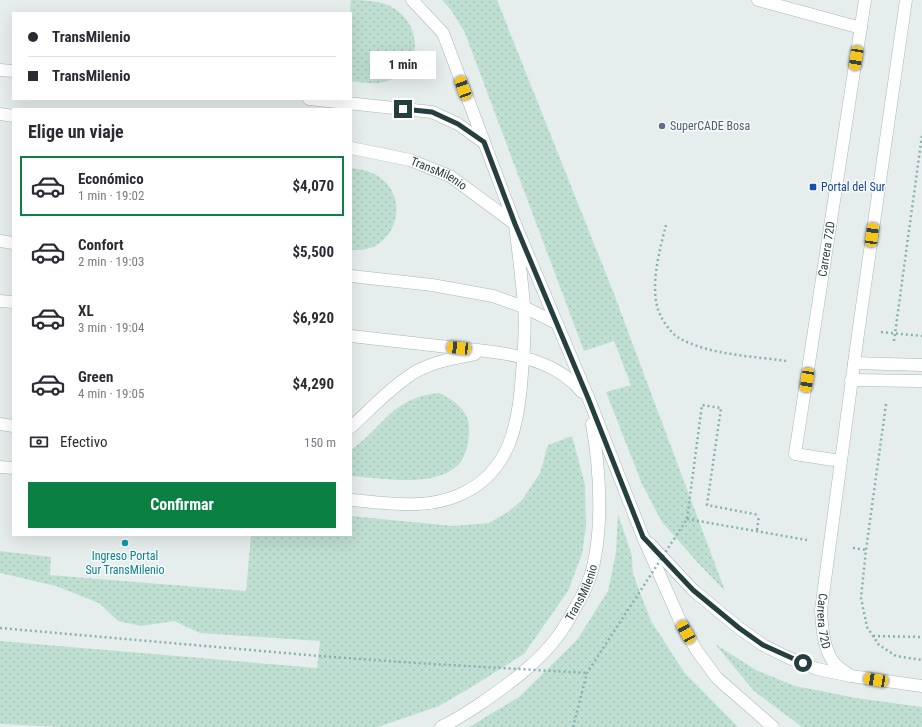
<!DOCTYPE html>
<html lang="es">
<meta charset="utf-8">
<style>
body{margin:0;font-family:"Roboto Condensed",sans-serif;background:#f7f7f7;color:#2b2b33;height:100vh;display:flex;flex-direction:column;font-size:15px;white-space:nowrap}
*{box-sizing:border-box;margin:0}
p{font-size:13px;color:#7c7c81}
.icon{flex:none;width:22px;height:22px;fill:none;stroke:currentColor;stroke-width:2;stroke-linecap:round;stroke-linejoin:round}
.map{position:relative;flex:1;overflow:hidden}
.panel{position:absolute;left:12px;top:108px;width:340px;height:428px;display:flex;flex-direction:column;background:#fff;border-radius:0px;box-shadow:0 4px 16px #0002}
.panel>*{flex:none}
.banner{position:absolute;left:12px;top:12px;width:340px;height:88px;border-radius:0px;box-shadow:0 4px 16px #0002;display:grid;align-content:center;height:88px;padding:0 16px;background:#fff}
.end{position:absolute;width:18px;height:18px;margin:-9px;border:5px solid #253f41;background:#fff;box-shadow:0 0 0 2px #fff}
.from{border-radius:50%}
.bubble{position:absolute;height:28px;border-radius:0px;background:#fff;box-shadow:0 4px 16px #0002;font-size:13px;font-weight:700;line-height:28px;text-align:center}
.car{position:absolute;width:12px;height:24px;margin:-12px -6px;border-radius:5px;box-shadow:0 0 3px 1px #0007;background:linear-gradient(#f5c518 24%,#345 0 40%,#f5c518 0 76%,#345 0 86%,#f5c518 0)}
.banner b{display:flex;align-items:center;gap:14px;height:38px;font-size:15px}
.banner b+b{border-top:1px solid #e1e1e2}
.banner i{width:10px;height:10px;background:#2b2b33}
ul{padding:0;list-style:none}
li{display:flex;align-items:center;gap:12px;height:60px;margin:0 8px 6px;padding:0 8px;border:2px solid transparent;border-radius:0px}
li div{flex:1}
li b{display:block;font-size:15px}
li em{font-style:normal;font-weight:700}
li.active{border-color:#0b8043}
li>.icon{width:36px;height:36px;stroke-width:1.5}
h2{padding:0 16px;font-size:18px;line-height:48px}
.pay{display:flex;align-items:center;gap:10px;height:44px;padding:0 16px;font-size:15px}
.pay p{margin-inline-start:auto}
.button{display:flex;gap:8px;margin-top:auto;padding:8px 16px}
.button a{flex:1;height:46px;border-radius:0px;background:#0b8043;color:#fff;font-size:16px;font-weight:700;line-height:46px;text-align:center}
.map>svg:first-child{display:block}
.green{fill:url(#green-dots)}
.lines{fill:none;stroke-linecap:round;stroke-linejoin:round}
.lane-casing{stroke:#a8b6b6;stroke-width:13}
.street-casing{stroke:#a8b6b6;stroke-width:13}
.secondary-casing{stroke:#a4bab9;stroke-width:13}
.path{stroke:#87b1b1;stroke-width:2.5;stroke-dasharray:2 3;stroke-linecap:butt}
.lane{stroke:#fff;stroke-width:12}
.street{stroke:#fff;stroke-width:12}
.secondary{stroke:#fff;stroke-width:12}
.path-bridge{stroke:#87b1b1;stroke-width:2.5;stroke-dasharray:2 3;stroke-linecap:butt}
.route{stroke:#253f41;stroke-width:5}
.service-dot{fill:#5c6f8a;stroke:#f7fbfa;stroke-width:1.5}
.transit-dot{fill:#1a4fb4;stroke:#f7fbfa;stroke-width:1.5}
.culture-dot{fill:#0f9aa8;stroke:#f7fbfa;stroke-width:1.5}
.labels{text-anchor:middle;stroke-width:3;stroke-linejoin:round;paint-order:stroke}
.service-label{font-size:12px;fill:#4e5e75;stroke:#f7fbfa;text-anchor:start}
.street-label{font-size:12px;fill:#253f41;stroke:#f7fbfa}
.transit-label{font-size:12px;fill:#164399;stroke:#f7fbfa;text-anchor:start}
.culture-label{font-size:12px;fill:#0d838f;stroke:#f7fbfa}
</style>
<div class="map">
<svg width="922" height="727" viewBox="0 0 922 727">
<defs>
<pattern id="green-dots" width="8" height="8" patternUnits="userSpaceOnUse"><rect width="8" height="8" fill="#bfdfd2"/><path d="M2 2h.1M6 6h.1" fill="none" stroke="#a4c0b6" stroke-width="1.8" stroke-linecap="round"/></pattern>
</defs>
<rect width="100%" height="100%" fill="#e6eeed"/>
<!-- green -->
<g class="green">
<path d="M351,0C363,0 380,1 390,6C425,24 423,72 384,82C374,85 361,82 351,81L350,13Z"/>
<path d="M442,0H497L614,294L725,591L698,563L662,522L642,484L606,392L631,385L614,341L584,351L465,33L451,10Z"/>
<path d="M351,168C358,169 366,170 372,173C395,183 404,210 390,232C387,237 381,243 375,246C368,250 359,250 351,250Z"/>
<path d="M439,393C454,400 471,412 469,431C469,441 466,455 460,463C437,489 382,478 351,476V450C386,425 391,398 439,393Z"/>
<path d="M572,436L585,485L586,526L582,554L568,591L524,654L475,685L439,706L378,727H60L0,724V641L317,668L320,641L200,633L174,621L141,626L118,621L99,603L56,586L0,573V551L51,557L50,575L246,591L251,535H351V516L453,526L489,523L508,512L522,500L540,473L548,445Z"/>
<path d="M618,514L632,556L633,574L651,621L684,672L738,727H469L519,697L577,640L608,591L616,553Z"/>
<path d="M715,644L756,670L795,686L856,698L922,707V727H802L754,691Z"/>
</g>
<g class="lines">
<!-- lane casing -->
<g class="lane-casing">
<g id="lane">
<path d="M412,0L443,33L515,224L588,397L643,537L681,623L697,651L717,678L773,727"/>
<path d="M0,70L13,71"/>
<path d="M309,99L432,112L458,124L483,142"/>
<path d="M0,114L13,116"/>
<path id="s1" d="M351,148L410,160L450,176L515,224C518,251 522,279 524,306C526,328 524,351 522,373C519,422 511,473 459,495C425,510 387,503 351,500"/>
<path d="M0,241L13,243"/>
<path d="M351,276L432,285L493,296L524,307L556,323"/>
<path d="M0,301L13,302"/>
<path d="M351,336C386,340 421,344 457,348C485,351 516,353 543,364C558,370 572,380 582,392"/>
<path d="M854,363L921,365"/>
<path d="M851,380L920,381"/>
<path d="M0,424L13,426"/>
<path d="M351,427C372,408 391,387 415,372C433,362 454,358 475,354"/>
<path d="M0,467L13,468"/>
<path d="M649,543L693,590L739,628L763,645L789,658L817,669L851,676"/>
<path id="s2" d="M441,727C456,720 469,711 483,702C510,683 538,663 558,636C564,628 569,619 574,610C580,600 586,589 590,577C604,534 600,468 592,424"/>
</g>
</g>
<!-- street casing -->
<g class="street-casing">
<path id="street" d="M758,0L861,28"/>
</g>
<!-- secondary casing -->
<g class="secondary-casing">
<g id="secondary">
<path id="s3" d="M906,0L858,334L821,610C822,627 823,645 832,660C836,667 844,671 851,676L922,686"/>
<path id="s4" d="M840,461L795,454L865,0"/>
</g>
</g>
<!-- path -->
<g class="path">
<path d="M666,225C660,249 651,281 657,306C659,316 670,333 679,338C709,355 752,356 786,361"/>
<path d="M881,332L922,336"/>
<path d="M894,341L922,135"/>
<path d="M886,404L866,550L861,598L867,627L879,645L896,656L922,660"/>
<path d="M687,519L807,540"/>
<path d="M757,530L759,515"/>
<path d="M853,548L866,550"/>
<path d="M0,628L319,656"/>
<path d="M873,636L922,637"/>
</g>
<!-- lane -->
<use href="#lane" class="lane"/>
<!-- street -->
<use href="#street" class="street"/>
<!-- secondary -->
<use href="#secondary" class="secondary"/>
<!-- path-bridge -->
<g class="path-bridge">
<path d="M319,656L416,663L587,673"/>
<path d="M573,727L587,673L687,519L702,405L721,408L707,505L759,515"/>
</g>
</g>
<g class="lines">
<!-- route -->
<path class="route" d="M403,109L432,112L458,124L484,142L515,224L588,398L643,537L693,590L739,628L763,645L803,663"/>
</g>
<!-- markers -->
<circle class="service-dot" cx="662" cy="126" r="4"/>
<rect class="transit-dot" x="809" y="183" width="8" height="8" rx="2"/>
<circle class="culture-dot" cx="125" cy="543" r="4"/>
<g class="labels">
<!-- service labels -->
<g class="service-label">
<text x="670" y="130">SuperCADE Bosa</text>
</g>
<!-- street labels -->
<g class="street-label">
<text dy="4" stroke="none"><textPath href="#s1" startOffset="92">TransMilenio</textPath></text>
<text dy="4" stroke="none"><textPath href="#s4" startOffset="253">Carrera 72D</textPath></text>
<text dy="4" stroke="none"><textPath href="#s2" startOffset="199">TransMilenio</textPath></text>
<text dy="4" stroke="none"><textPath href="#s3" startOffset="627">Carrera 72D</textPath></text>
</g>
<!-- transit labels -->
<g class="transit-label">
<text x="821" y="191">Portal del Sur</text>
</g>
<!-- culture labels -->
<g class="culture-label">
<text x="125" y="560">Ingreso Portal<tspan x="125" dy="14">Sur TransMilenio</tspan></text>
</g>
</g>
</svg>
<i class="end from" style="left:803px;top:663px"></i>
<i class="end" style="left:403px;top:109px"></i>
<div class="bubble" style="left:370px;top:51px;width:66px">1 min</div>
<i class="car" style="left:856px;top:58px;rotate:189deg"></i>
<i class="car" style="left:463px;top:88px;rotate:340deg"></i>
<i class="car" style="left:872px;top:235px;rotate:8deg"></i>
<i class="car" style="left:459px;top:348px;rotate:276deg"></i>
<i class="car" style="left:807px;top:380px;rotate:189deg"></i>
<i class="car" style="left:686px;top:632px;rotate:331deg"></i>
<i class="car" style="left:876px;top:680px;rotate:280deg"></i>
<div class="banner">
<b><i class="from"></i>TransMilenio</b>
<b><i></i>TransMilenio</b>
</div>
<section class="panel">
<h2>Elige un viaje</h2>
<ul>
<li class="active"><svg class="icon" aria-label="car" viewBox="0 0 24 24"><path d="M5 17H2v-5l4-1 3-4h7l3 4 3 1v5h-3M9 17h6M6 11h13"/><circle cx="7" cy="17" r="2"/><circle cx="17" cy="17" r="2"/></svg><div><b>Económico</b><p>1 min · 19:02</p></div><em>$4,070</em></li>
<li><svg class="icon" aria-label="car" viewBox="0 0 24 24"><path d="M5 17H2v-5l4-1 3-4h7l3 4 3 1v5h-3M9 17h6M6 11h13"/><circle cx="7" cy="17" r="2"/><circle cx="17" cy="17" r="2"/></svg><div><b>Confort</b><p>2 min · 19:03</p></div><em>$5,500</em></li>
<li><svg class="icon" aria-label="car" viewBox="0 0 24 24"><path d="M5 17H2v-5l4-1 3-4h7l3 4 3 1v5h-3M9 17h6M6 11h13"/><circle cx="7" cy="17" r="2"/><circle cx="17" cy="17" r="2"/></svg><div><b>XL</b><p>3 min · 19:04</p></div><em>$6,920</em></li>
<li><svg class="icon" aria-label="car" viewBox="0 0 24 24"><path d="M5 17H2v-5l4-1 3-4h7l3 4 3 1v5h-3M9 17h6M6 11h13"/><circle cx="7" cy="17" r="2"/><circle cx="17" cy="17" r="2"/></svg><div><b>Green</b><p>4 min · 19:05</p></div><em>$4,290</em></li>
</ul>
<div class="pay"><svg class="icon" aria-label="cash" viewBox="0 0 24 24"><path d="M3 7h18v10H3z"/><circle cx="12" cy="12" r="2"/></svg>Efectivo<p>150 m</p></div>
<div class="button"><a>Confirmar</a></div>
</section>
</div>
